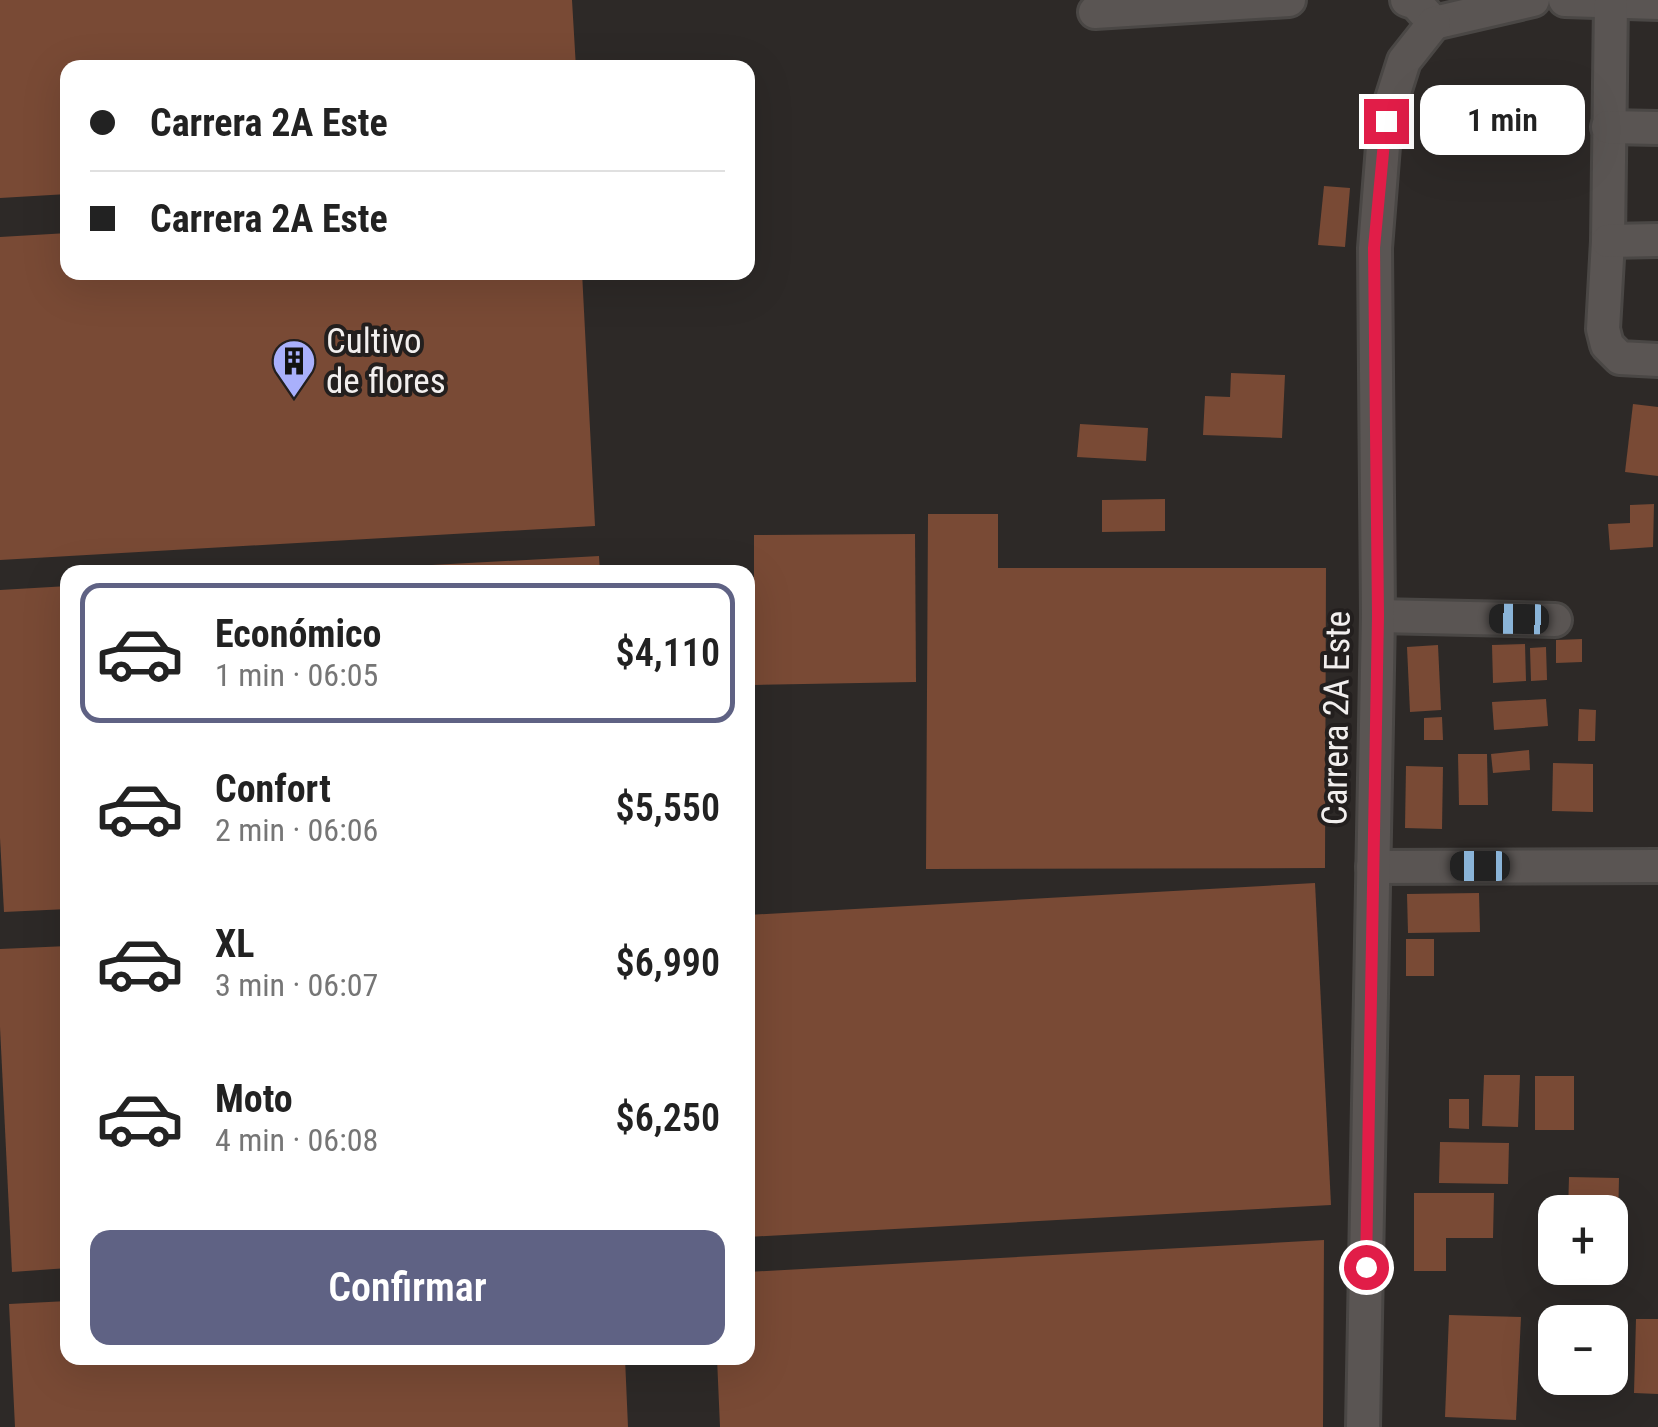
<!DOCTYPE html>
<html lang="es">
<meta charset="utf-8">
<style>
body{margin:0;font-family:"Roboto Condensed",sans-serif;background:#f6f6f6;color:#222;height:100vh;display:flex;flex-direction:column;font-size:38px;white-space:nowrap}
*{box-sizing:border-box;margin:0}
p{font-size:32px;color:#767676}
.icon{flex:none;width:55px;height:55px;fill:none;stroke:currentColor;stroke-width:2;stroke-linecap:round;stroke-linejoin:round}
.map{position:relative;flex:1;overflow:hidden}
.panel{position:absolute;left:60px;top:565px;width:695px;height:800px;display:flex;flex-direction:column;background:#fff;border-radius:20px;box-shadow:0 10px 40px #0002}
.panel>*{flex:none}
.banner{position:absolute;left:60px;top:60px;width:695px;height:220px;border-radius:20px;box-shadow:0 10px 40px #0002;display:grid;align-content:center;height:220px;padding:0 30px;background:#fff}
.tools{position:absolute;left:1538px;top:1195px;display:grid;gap:20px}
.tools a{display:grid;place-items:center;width:90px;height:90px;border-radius:20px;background:#fff;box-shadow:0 10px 40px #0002;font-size:50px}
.end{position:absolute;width:45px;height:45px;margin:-22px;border:12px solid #e11d48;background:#fff;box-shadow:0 0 0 5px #fff}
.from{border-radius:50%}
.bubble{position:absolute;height:70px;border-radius:20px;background:#fff;box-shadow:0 10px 40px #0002;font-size:32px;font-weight:600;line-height:70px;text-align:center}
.car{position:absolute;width:30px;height:60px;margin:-30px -15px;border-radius:12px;box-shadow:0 0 8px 2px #0007;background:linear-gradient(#222 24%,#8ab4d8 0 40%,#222 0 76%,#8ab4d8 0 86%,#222 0)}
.banner b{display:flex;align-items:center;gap:35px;height:95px;font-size:38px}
.banner b+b{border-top:2px solid #e0e0e0}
.banner i{width:25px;height:25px;background:#222}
ul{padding:18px 0 0;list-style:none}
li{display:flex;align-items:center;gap:30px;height:140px;margin:0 20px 15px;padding:0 10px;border:5px solid transparent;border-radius:20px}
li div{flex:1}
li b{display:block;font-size:38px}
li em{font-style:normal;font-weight:600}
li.selected{border-color:#5f6284}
li>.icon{width:90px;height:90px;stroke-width:1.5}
.button{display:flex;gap:20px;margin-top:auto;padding:20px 30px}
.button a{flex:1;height:115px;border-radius:20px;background:#5f6284;color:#fff;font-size:40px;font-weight:600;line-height:115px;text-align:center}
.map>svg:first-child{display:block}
.building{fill:#794a35}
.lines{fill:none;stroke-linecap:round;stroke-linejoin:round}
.minor-casing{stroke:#4a4745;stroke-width:38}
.minor{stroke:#5a5553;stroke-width:32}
.route{stroke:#e11d48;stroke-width:12}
.labels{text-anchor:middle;stroke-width:8;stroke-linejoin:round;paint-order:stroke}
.poi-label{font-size:35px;fill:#f2efee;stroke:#231f1e;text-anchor:start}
.street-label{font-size:35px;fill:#f2efee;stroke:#231f1e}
</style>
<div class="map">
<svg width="1658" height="1427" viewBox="0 0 1658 1427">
<rect width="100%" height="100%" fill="#2d2927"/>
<!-- building -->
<g class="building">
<path d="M0,0H572L576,68H68V194L0,198Z"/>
<path d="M1324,186L1350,188L1345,247L1318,245Z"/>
<path d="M68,233V272H582L595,526L0,560V237Z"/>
<path d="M1231,373L1285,375L1282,438L1203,435L1205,396L1230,397Z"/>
<path d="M1633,404L1658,407V476L1625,472Z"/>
<path d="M1080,424L1148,428L1146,461L1077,457Z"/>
<path d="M1165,499V531L1102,532V500Z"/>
<path d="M1654,504L1653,547L1610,550L1608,524L1630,523V505Z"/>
<path d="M928,514H998V568H1326L1325,868L926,869Z"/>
<path d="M915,534L916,682L754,685V535Z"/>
<path d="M599,556L600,572H359L358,569Z"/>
<path d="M68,586V909L4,912L0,838V590Z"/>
<path d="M1582,639V662L1556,663V640Z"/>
<path d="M1525,644L1526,681L1493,683L1492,645Z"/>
<path d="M1438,645L1441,710L1410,712L1407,647Z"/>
<path d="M1546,647L1547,680L1531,681L1530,648Z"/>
<path d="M1546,699L1548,726L1494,730L1492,702Z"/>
<path d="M1579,709L1596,710L1595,741H1578Z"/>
<path d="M1442,717L1443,740H1424V718Z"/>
<path d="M1529,750L1530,770L1493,773L1491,754Z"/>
<path d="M1458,754H1487L1488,805H1459Z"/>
<path d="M1553,763L1593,764V812L1552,811Z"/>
<path d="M1406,766L1443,767L1442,829L1405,828Z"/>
<path d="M1315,883L1331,1205L748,1237V915Z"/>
<path d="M1479,893L1480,932L1408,933L1407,894Z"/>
<rect x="1406" y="939" width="28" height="37"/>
<path d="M68,946V1268L12,1272L0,1027V949Z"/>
<path d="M1484,1075H1520L1518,1127L1482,1126Z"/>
<rect x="1535" y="1076" width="39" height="54"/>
<path d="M1449,1099H1469V1129L1449,1128Z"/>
<path d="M1440,1142L1509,1143L1508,1184L1439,1183Z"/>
<path d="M1569,1177L1619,1178L1618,1223L1610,1222V1212H1568Z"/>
<path d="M1414,1193H1494L1493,1238H1446V1271H1414Z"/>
<path d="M1324,1240L1323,1427H720L717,1358H748V1272Z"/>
<path d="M68,1301V1358H625L628,1427H15L9,1304Z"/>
<path d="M1449,1315L1521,1317L1516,1420L1445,1417Z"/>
<path d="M1636,1319H1658V1394L1634,1393Z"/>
</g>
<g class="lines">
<!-- minor casing -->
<g class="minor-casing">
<g id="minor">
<path d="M1407,0L1416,3L1434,23"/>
<path d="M1565,0L1658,3"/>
<path d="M1611,2L1608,241L1603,329L1607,345L1620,358L1658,360"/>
<path d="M1095,12L1289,0"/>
<path d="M1434,23L1533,0"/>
<path d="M1608,127L1658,128"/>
<path d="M1608,241L1658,240"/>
<path d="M1378,616L1555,620"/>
<path d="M1373,867L1658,866"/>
<path d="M1363,1427L1378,616L1375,248L1385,121L1404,61L1434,23"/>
</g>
</g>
<!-- minor -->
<use href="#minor" class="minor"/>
</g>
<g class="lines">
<!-- route -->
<path class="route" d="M1366,1267L1378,616L1374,248L1386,121"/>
</g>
<!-- icons -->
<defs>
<g id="building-pin" transform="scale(2.25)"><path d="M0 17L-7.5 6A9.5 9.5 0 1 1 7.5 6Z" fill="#a9b0fc" stroke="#231f1e"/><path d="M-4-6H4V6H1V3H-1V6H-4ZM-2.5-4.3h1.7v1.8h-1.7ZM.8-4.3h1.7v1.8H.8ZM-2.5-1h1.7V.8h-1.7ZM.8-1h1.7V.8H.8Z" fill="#111"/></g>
</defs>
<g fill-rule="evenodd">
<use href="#building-pin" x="294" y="361"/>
</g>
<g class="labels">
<!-- poi labels -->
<g class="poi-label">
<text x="326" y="353">Cultivo<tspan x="326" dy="40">de flores</tspan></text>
</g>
<!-- street labels -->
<g class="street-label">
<text transform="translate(1336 718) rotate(-89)" y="12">Carrera 2A Este</text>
</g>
</g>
</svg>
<div class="tools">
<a>+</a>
<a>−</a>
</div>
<i class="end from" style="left:1366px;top:1267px"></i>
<i class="end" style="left:1386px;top:121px"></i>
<div class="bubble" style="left:1420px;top:85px;width:165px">1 min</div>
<i class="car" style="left:1519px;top:619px;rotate:271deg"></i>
<i class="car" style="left:1480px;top:866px;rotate:270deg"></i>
<div class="banner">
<b><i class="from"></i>Carrera 2A Este</b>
<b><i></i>Carrera 2A Este</b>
</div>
<section class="panel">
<ul>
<li class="selected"><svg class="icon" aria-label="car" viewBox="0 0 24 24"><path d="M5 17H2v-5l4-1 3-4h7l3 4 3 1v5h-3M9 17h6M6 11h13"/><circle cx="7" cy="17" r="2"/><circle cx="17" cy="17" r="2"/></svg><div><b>Económico</b><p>1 min · 06:05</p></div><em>$4,110</em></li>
<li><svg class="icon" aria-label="car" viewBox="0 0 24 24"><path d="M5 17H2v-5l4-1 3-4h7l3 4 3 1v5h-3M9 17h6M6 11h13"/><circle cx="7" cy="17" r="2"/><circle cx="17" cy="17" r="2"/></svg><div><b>Confort</b><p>2 min · 06:06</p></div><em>$5,550</em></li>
<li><svg class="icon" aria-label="car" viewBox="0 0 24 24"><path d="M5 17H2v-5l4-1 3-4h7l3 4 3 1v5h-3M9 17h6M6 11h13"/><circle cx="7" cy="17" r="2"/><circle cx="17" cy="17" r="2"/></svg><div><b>XL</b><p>3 min · 06:07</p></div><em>$6,990</em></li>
<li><svg class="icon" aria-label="car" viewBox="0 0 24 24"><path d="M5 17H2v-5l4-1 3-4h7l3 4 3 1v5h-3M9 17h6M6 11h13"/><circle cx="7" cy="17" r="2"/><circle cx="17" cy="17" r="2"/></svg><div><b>Moto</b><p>4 min · 06:08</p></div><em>$6,250</em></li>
</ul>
<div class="button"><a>Confirmar</a></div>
</section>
</div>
